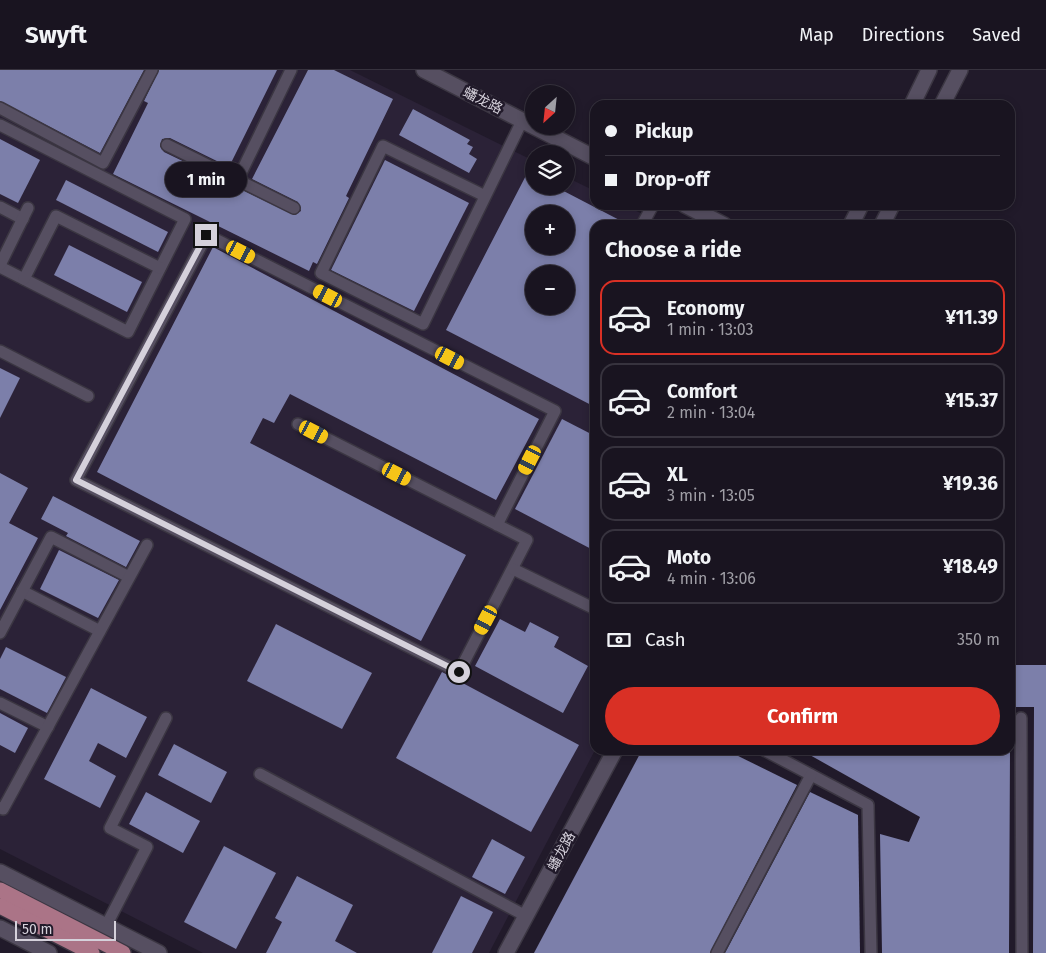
<!DOCTYPE html>
<meta charset="utf-8">
<style>
body{margin:0;font-family:"Fira Sans","Noto Sans SC",sans-serif;background:#221d29;color:#f1f3f6;height:100vh;display:flex;flex-direction:column;font-size:19px;white-space:nowrap}
*{box-sizing:border-box;margin:0}
p{font-size:16px;color:#9f9ea5}
.icon{flex:none;width:28px;height:28px;fill:none;stroke:currentColor;stroke-width:2;stroke-linecap:round;stroke-linejoin:round}
.map{position:relative;flex:1;overflow:hidden}
.panel{position:absolute;left:590px;top:150px;width:425px;height:535px;display:flex;flex-direction:column;background:#191420;border-radius:15px;box-shadow:0 2px 8px #0003,0 0 0 1px #37333e}
.panel>*{flex:none}
.banner{position:absolute;left:590px;top:30px;width:425px;height:110px;border-radius:15px;box-shadow:0 2px 8px #0003,0 0 0 1px #37333e;display:grid;align-content:center;height:110px;padding:0 15px;background:#191420}
.needle{width:32px;rotate:207deg}
.controls{position:absolute;left:525px;top:15px;display:grid;gap:10px}
.controls a{display:grid;place-items:center;width:50px;height:50px;border-radius:50%;background:#191420;box-shadow:0 2px 8px #0003,0 0 0 1px #37333e;font-size:25px}
.scale{position:absolute;left:15px;bottom:12px;width:101px;box-sizing:border-box;padding-left:5px;border:2px solid #d5d1db;border-top:0;font-size:14px;line-height:18px;white-space:nowrap;color:#d5d1db;-webkit-text-stroke:4px #211a2a;paint-order:stroke}
.end{position:absolute;width:22px;height:22px;margin:-11px;border:6px solid #d5d1db;background:#111;box-shadow:0 0 0 2px #111}
.from{border-radius:50%}
.bubble{position:absolute;height:35px;border-radius:18px;background:#191420;box-shadow:0 2px 8px #0003,0 0 0 1px #37333e;font-size:16px;font-weight:700;line-height:35px;text-align:center}
.car{position:absolute;width:15px;height:30px;margin:-15px -8px;border-radius:6px;box-shadow:0 0 4px 1px #0007;background:linear-gradient(#f5c518 24%,#345 0 40%,#f5c518 0 76%,#345 0 86%,#f5c518 0)}
.banner b{display:flex;align-items:center;gap:18px;height:48px;font-size:19px}
.banner b+b{border-top:1px solid #37333e}
.banner i{width:12px;height:12px;background:#f1f3f6}
ul{padding:0;list-style:none}
li{display:flex;align-items:center;gap:15px;height:75px;margin:0 10px 8px;padding:0 5px;border:2px solid #37333e;border-radius:15px}
li div{flex:1}
li b{display:block;font-size:19px}
li em{font-style:normal;font-weight:700}
li.on{border-color:#d93025}
li>.icon{width:45px;height:45px;stroke-width:1.5}
h2{padding:0 15px;font-size:22px;line-height:60px}
.pay{display:flex;align-items:center;gap:12px;height:55px;padding:0 15px;font-size:19px}
.pay p{margin-inline-start:auto}
.primary-button{display:flex;gap:10px;margin-top:auto;padding:10px 15px}
.primary-button a{flex:1;height:58px;border-radius:30px;background:#d93025;color:#fff;font-size:20px;font-weight:700;line-height:58px;text-align:center}
header{display:flex;align-items:center;gap:30px;box-sizing:border-box;height:70px;padding:0 25px;background:#191420;border-bottom:1px solid #37333e}
header strong{font-size:24px}
nav{display:flex;gap:28px;margin-inline-start:auto;font-size:18px}
.map>svg:first-child{display:block}
.built{fill:#2b2237;fill-rule:evenodd}
.building{fill:#7c7faa;fill-rule:evenodd}
.lines{fill:none;stroke-linecap:round;stroke-linejoin:round}
.street-casing{stroke:#3b3642;stroke-width:14}
.secondary-casing{stroke:#3b3642;stroke-width:18}
.primary-casing{stroke:#3b3642;stroke-width:18}
.street{stroke:#564f61;stroke-width:11}
.secondary{stroke:#564f61;stroke-width:15}
.primary{stroke:#ab7487;stroke-width:15}
.route{stroke:#d5d1db;stroke-width:6}
.labels{text-anchor:middle;stroke-width:5;stroke-linejoin:round;paint-order:stroke}
.street-label{font-size:14px;fill:#d5d1db;stroke:#211a2a}
</style>
<header>
<strong>Swyft</strong>
<nav><a>Map</a><a>Directions</a><a>Saved</a></nav>
</header>
<div class="map">
<svg width="1046" height="883" viewBox="0 0 1046 883">
<rect width="100%" height="100%" fill="#211a2a"/>
<!-- built -->
<path class="built" d="M0,0H350L534,91V116H566V107L595,121V135H624L665,155H595V680L489,883H203L0,779ZM534,144H566V176H534ZM534,204H566V236H534Z"/>
<!-- building -->
<g class="building">
<path d="M0,0H144L100,83L0,31Z"/>
<path d="M159,0H277L229,97L170,68L162,69L160,76L164,82L294,145L301,141L298,132L252,109L308,0H334L393,29L346,126L349,128L317,194L313,192L309,201L113,104L148,33L144,31Z"/>
<path d="M413,39L470,70L467,74L473,77L469,84L477,89L469,103L399,65Z"/>
<path d="M0,69L40,90L18,133L0,124Z"/>
<path d="M385,90L469,133L414,241L331,200Z"/>
<path d="M534,90V116H554L629,155H595V337L446,260ZM534,144H566V176H534ZM534,204H566V236H534Z"/>
<path d="M66,110L168,162L158,182L56,130Z"/>
<path d="M69,175L142,212L127,242L54,205Z"/>
<path d="M213,177L539,349L496,430L290,324L274,353L263,348L250,373L466,485L421,571L97,402Z"/>
<path d="M0,298L20,308L0,348Z"/>
<path d="M562,349L595,366V481L515,439Z"/>
<path d="M0,403L28,418L9,453L38,468L0,540Z"/>
<path d="M53,426L140,471L126,497L66,466L68,463L41,449Z"/>
<path d="M59,480L119,510L98,548L40,519Z"/>
<path d="M500,549L525,562L530,552L559,567L554,577L588,596L563,643L475,596Z"/>
<path d="M276,554L372,603L342,659L247,611Z"/>
<path d="M6,577L66,607L47,643L0,619V589Z"/>
<path d="M1010,595H1046V883H1033L1034,637H1010Z"/>
<path d="M442,602L579,675L531,762L396,688Z"/>
<path d="M91,618L147,647L126,688L98,673L89,691L116,706L100,738L44,709Z"/>
<path d="M0,643L28,658L15,683L0,675Z"/>
<path d="M174,674L227,702L211,733L158,705Z"/>
<path d="M642,680H726L797,715L710,883H534Z"/>
<path d="M801,680H1010L1009,883H882L880,764L909,772L920,747Z"/>
<path d="M146,722L200,751L183,783L129,754Z"/>
<path d="M810,722L858,745L860,883H725Z"/>
<path d="M492,769L525,787L505,824L472,807Z"/>
<path d="M224,776L276,803L236,879L184,852Z"/>
<path d="M297,806L353,835L335,871L357,883H266L282,852L275,848Z"/>
<path d="M461,826L493,842L472,883H432Z"/>
</g>
<g class="lines">
<!-- street casing -->
<g class="street-casing">
<g id="street">
<path d="M0,38L103,93L152,0"/>
<path d="M0,55L185,149L128,262L0,197"/>
<path d="M167,75L294,138"/>
<path d="M238,109L291,0"/>
<path d="M485,126L383,76L321,203L423,254L522,51"/>
<path d="M0,137L23,149"/>
<path d="M642,155L653,135"/>
<path d="M0,195L28,138"/>
<path d="M24,209L56,146L160,198"/>
<path d="M0,281L88,326"/>
<path d="M298,354L527,470L459,602L76,410L207,165L555,341L497,455"/>
<path d="M513,499L595,539"/>
<path d="M22,521L100,561"/>
<path d="M0,563L51,467L129,507"/>
<path d="M0,633L48,657"/>
<path d="M1021,648L1022,883"/>
<path d="M764,680L868,735L871,883"/>
<path d="M260,704L526,846"/>
<path d="M0,738L3,739L147,475"/>
<path d="M106,856L147,777L110,758L166,648"/>
<path d="M717,883L811,705"/>
</g>
</g>
<!-- secondary casing -->
<g class="secondary-casing">
<g id="secondary">
<path d="M424,0L595,88"/>
<path d="M912,35L929,0"/>
<path d="M942,35L960,0"/>
<path d="M685,135L724,155"/>
<path d="M851,155L861,135"/>
<path d="M882,155L892,135"/>
<path d="M0,802L159,883"/>
<path d="M0,858L49,883"/>
<path d="M506,883L615,680"/>
</g>
</g>
<!-- primary casing -->
<g class="primary-casing">
<g id="primary">
<path d="M0,820L123,883"/>
<path d="M0,836L92,883"/>
</g>
</g>
<!-- street -->
<use href="#street" class="street"/>
<!-- secondary -->
<use href="#secondary" class="secondary"/>
<!-- primary -->
<use href="#primary" class="primary"/>
</g>
<g class="lines">
<!-- route -->
<path class="route" d="M206,165L76,410L459,602"/>
</g>
<g class="labels">
<!-- street labels -->
<g class="street-label">
<text transform="translate(483 30) rotate(27)" y="5">蟠龙路</text>
<text transform="translate(561 781) rotate(-62)" y="5">蟠龙路</text>
</g>
</g>
</svg>
<div class="controls">
<a><svg class="needle" viewBox="-14 -14 28 28"><path d="M0-13l5 13h-10z" fill="#e53935"/><path d="M0 13l5-13h-10z" fill="#9f9ea5"/></svg></a>
<a><svg class="icon" aria-label="layers" viewBox="0 0 24 24"><path d="M12 4l9 5-9 5-9-5zM3 14l9 5 9-5"/></svg></a>
<a>+</a>
<a>−</a>
</div>
<div class="scale">50 m</div>
<i class="end from" style="left:459px;top:602px"></i>
<i class="end" style="left:206px;top:165px"></i>
<div class="bubble" style="left:165px;top:92px;width:82px">1 min</div>
<i class="car" style="left:241px;top:182px;rotate:117deg"></i>
<i class="car" style="left:328px;top:226px;rotate:297deg"></i>
<i class="car" style="left:450px;top:288px;rotate:117deg"></i>
<i class="car" style="left:314px;top:362px;rotate:117deg"></i>
<i class="car" style="left:530px;top:390px;rotate:207deg"></i>
<i class="car" style="left:397px;top:404px;rotate:117deg"></i>
<i class="car" style="left:486px;top:550px;rotate:208deg"></i>
<div class="banner">
<b><i class="from"></i>Pickup</b>
<b><i></i>Drop-off</b>
</div>
<section class="panel">
<h2>Choose a ride</h2>
<ul>
<li class="on"><svg class="icon" aria-label="car" viewBox="0 0 24 24"><path d="M5 17H2v-5l4-1 3-4h7l3 4 3 1v5h-3M9 17h6M6 11h13"/><circle cx="7" cy="17" r="2"/><circle cx="17" cy="17" r="2"/></svg><div><b>Economy</b><p>1 min · 13:03</p></div><em>¥11.39</em></li>
<li><svg class="icon" aria-label="car" viewBox="0 0 24 24"><path d="M5 17H2v-5l4-1 3-4h7l3 4 3 1v5h-3M9 17h6M6 11h13"/><circle cx="7" cy="17" r="2"/><circle cx="17" cy="17" r="2"/></svg><div><b>Comfort</b><p>2 min · 13:04</p></div><em>¥15.37</em></li>
<li><svg class="icon" aria-label="car" viewBox="0 0 24 24"><path d="M5 17H2v-5l4-1 3-4h7l3 4 3 1v5h-3M9 17h6M6 11h13"/><circle cx="7" cy="17" r="2"/><circle cx="17" cy="17" r="2"/></svg><div><b>XL</b><p>3 min · 13:05</p></div><em>¥19.36</em></li>
<li><svg class="icon" aria-label="car" viewBox="0 0 24 24"><path d="M5 17H2v-5l4-1 3-4h7l3 4 3 1v5h-3M9 17h6M6 11h13"/><circle cx="7" cy="17" r="2"/><circle cx="17" cy="17" r="2"/></svg><div><b>Moto</b><p>4 min · 13:06</p></div><em>¥18.49</em></li>
</ul>
<div class="pay"><svg class="icon" aria-label="cash" viewBox="0 0 24 24"><path d="M3 7h18v10H3z"/><circle cx="12" cy="12" r="2"/></svg>Cash<p>350 m</p></div>
<div class="primary-button"><a>Confirm</a></div>
</section>
</div>
